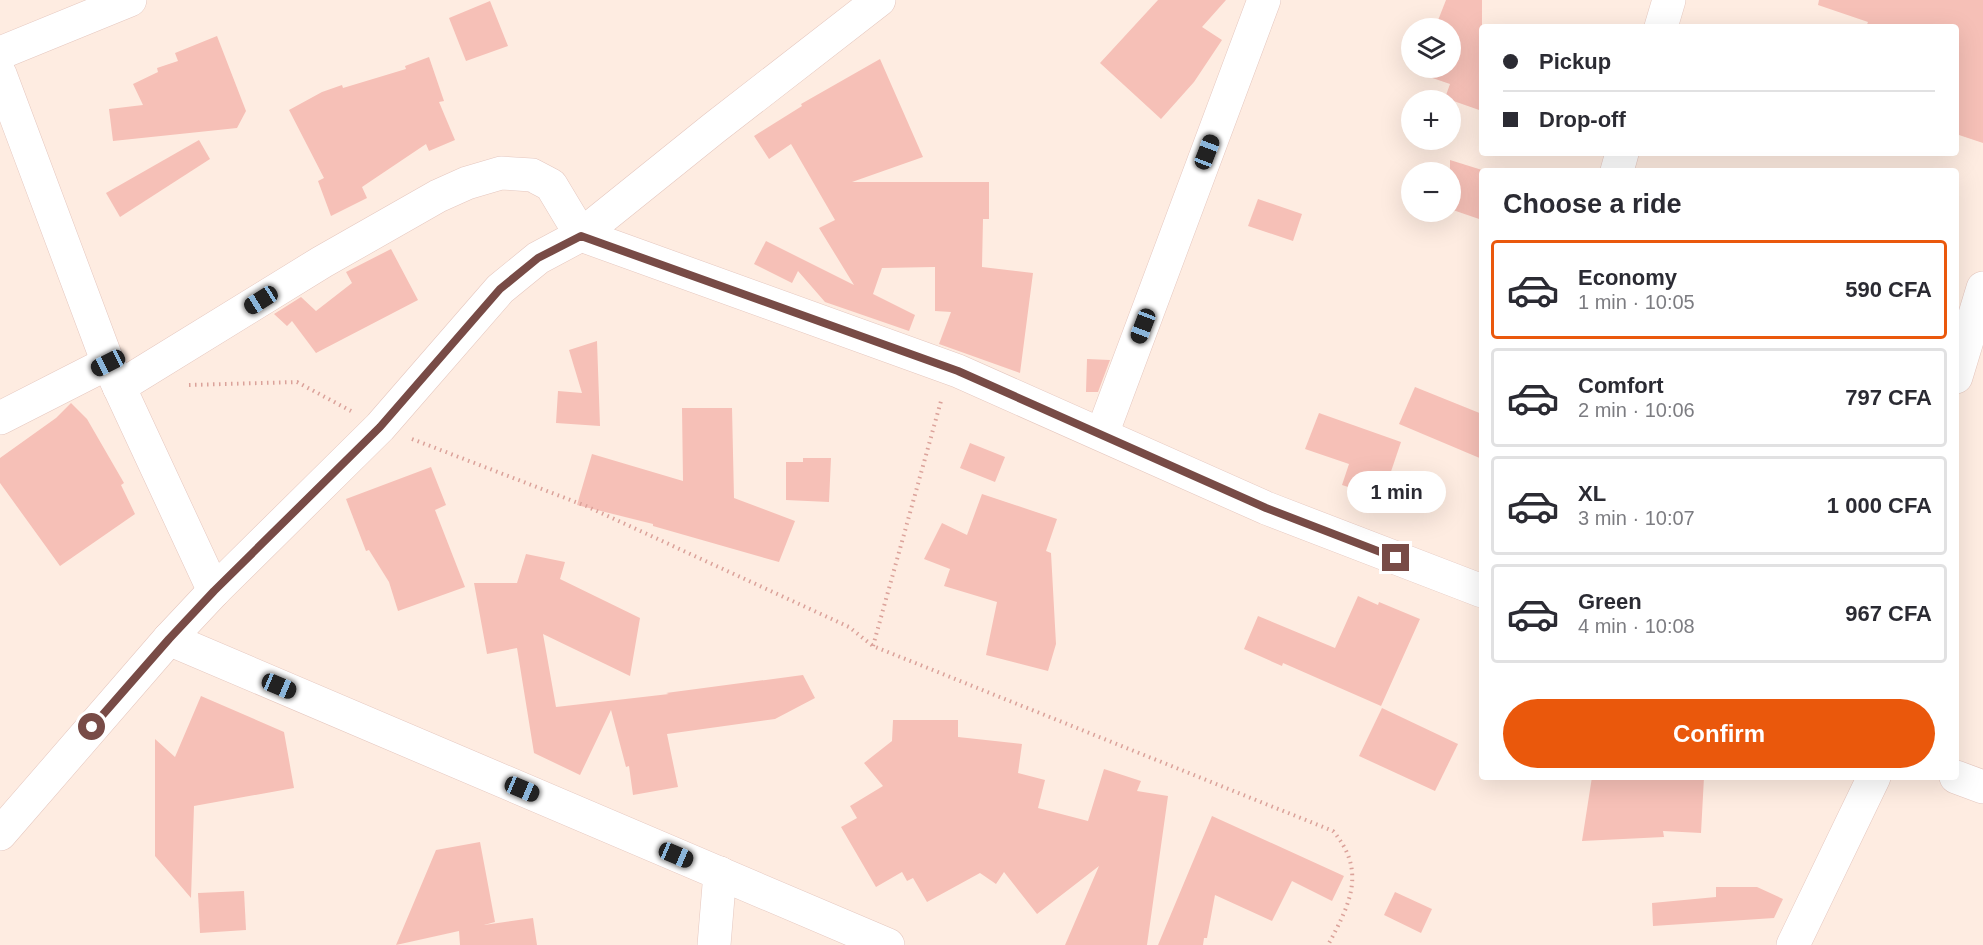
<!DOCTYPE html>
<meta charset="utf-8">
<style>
body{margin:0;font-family:Arial,sans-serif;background:#f2f2f3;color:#2b2b33;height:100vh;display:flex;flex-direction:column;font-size:22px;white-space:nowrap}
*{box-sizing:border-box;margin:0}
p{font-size:20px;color:#7c7c81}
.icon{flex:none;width:33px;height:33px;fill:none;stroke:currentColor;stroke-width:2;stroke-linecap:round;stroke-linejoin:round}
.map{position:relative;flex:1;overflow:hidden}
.details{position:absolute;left:1479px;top:168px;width:480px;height:612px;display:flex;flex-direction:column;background:#fff;border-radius:6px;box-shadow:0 6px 24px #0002}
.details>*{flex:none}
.top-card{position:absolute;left:1479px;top:24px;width:480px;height:132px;border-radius:6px;box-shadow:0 6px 24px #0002;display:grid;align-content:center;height:132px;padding:0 24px;background:#fff}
.buttons{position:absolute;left:1401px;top:18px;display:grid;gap:12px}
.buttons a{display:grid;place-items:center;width:60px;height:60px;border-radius:50%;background:#fff;box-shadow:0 6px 24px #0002;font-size:30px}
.end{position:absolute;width:27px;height:27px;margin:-14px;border:8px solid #784b46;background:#fff;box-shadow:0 0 0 3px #fff}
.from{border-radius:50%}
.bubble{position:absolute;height:42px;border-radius:21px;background:#fff;box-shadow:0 6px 24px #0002;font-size:20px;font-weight:700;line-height:42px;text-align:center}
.car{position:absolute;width:18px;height:36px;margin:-18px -9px;border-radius:8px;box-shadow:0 0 4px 2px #0007;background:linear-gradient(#222 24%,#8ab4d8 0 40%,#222 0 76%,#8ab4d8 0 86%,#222 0)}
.top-card b{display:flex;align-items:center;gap:21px;height:57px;font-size:22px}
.top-card b+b{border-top:2px solid #e1e1e2}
.top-card i{width:15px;height:15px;background:#2b2b33}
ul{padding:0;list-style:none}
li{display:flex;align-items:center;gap:18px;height:99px;margin:0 12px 9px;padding:0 12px;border:3px solid #e1e1e2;border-radius:6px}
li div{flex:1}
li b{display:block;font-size:22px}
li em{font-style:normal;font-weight:700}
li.current{border-color:#ea580c}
li>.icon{width:54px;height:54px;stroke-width:1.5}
h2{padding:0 24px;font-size:27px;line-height:72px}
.cta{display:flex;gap:12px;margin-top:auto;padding:12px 24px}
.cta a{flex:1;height:69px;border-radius:36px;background:#ea580c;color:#fff;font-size:24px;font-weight:700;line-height:69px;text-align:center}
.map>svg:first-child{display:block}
.building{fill:#f6c0b7}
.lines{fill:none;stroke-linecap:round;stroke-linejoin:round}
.minor-casing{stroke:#e5c7bf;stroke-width:34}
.path{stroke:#dba29a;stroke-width:4;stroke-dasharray:1.5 4.5;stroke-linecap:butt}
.minor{stroke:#fff;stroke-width:33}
.route{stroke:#784b46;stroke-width:8}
</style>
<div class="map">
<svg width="1983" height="945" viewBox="0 0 1983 945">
<rect width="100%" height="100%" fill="#feece1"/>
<!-- building -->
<g class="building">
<path d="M1158,0H1226L1202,27L1222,40L1194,82L1161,119L1100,63Z"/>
<path d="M1446,0H1482V111L1445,98L1450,84L1418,73L1420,68H1450V28H1435Z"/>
<path d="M1819,0H1983V143L1956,134V27H1866L1868,22L1818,5Z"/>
<path d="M490,1L508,46L466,61L449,18Z"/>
<path d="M217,36L246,111L237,128L113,141L109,109L143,105L133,84L158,72L157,68L178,61L175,53Z"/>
<path d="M429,57L444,101L439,102L455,140L429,151L426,144L362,187L367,198L331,216L318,181L324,178L289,110L322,92L342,85L343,88L406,69L405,66Z"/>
<path d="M880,59L923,157L852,182H989V219H983L982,267L1033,273L1020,373L939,344L951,312L935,311V267L882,268L873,294L915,315L909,331L825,302L798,271L792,283L754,264L766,241L854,285L819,228L835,220L791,144L769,159L754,136L802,106L801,104Z"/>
<path d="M199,140L210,159L120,217L106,193Z"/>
<path d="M1450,160L1482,170V220L1450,209Z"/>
<path d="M1258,199L1302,214L1293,241L1248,226Z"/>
<path d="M391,249L418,300L316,353L292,321L287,326L274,314L301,297L316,311L352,283L346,272Z"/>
<path d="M597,341L600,426L556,423L558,391L582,393L569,350Z"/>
<path d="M1087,359L1110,360L1098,392H1086Z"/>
<path d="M1415,387L1482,414V459L1399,424Z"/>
<path d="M71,403L87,419L124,483L121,485L135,514L60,566L0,483V458L56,418Z"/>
<path d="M682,408H732L734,498L795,521L779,562L653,526V524L577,505L592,454L683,481Z"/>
<path d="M1319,413L1401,442L1382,498L1342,485L1349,464L1305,449Z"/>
<path d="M970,443L1005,457L995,482L960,468Z"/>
<path d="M803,458H831L829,502L786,500V462H803Z"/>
<path d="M431,467L446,505L435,510L465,587L398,611L389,582L369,550L366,551L346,499Z"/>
<path d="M982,494L1057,519L1046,551L1051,553L1056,644L1048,671L986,655L997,602L944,586L950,569L924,559L942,523L967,535Z"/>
<path d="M526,554L565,562L560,579L640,618L630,676L543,634L556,707L669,694L666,693L803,675L815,698L775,719L667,734L678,787L633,795L629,766L626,767L611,710L580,775L534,753L517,648L487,654L474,583H517Z"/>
<path d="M1358,596L1378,605L1379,602L1420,619L1381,706L1283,663L1282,666L1244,649L1258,616L1335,648Z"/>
<path d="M201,696L284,732L294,788L194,806L191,898L155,856V739L175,757Z"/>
<path d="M1382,708L1458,744L1435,791L1359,756Z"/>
<path d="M893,720H958V737L1022,744L1018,773L1045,780L1038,808L1088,821L1104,769L1141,781L1137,791L1168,796L1147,945H1065L1099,866L1037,914L1004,872L996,884L980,873L927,902L913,878L907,881L902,872L876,887L841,827L857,818L850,806L883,786L864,763L892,741Z"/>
<path d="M1592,777H1704L1701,833L1663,831L1664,837L1582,841Z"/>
<path d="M1212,816L1344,876L1332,901L1292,881L1272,921L1215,895L1207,938H1204L1203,945H1158Z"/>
<path d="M480,842L495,922L484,925L533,918L537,945H460L459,931L396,945L436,850Z"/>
<path d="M1716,887H1757L1783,899L1774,918L1653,926L1652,903L1716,897Z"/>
<path d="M244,891L246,930L200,933L198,893Z"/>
<path d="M1395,892L1432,909L1421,933L1384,915Z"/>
</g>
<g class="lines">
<!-- minor casing -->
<g class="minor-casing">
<g id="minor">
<path d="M1661,27L1669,0"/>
<path d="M0,53L130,0"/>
<path d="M0,74L108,363L214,591"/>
<path d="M1617,171L1622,153"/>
<path d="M1956,377L1983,288"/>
<path d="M119,387L322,262L438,196L467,183L501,173L532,175L551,185L581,235L958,371L1266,508L1482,591"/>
<path d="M0,418L108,363"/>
<path d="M1102,434L1264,0"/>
<path d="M169,639L888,945"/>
<path d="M1956,777L1983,787"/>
<path d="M0,834L169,639L214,591L380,427L500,289L538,258L581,235L714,128L879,0"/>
<path d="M714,945L720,873"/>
<path d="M1793,945L1874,777"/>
</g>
</g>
<!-- path -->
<g class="path">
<path d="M189,385L297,382L351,411"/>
<path d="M412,439L586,506L849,627L873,646L1333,831C1367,871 1350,904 1328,945"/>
<path d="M873,646L941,401"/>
</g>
<!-- minor -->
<use href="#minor" class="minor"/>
</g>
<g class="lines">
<!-- route -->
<path class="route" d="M92,727L169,639L214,591L380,427L500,289L538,258L581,236L958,371L1266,508L1396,558"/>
</g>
</svg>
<div class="buttons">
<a><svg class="icon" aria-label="layers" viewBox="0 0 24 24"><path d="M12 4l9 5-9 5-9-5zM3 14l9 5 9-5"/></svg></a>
<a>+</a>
<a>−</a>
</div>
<i class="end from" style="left:92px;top:727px"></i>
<i class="end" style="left:1396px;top:558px"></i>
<div class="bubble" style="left:1347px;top:471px;width:99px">1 min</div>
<i class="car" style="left:1207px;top:152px;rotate:21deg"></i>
<i class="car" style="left:261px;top:300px;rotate:238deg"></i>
<i class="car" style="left:1143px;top:326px;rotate:201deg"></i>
<i class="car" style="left:108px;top:363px;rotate:243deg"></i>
<i class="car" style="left:279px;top:686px;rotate:113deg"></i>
<i class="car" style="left:522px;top:789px;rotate:113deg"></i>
<i class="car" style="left:676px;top:855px;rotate:113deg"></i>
<div class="top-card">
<b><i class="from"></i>Pickup</b>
<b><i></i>Drop-off</b>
</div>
<section class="details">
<h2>Choose a ride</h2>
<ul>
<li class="current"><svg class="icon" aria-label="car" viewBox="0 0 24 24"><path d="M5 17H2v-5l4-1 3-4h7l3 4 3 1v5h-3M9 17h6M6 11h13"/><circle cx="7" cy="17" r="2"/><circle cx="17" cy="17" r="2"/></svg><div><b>Economy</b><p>1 min · 10:05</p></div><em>590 CFA</em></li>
<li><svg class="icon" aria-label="car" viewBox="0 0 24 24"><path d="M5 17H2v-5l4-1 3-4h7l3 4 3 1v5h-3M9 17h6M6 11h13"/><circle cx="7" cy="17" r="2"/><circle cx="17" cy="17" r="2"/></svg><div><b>Comfort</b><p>2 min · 10:06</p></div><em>797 CFA</em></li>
<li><svg class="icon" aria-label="car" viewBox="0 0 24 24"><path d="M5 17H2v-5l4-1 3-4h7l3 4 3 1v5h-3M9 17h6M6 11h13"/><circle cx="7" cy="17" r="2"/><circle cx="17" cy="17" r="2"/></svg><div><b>XL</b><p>3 min · 10:07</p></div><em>1 000 CFA</em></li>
<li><svg class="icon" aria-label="car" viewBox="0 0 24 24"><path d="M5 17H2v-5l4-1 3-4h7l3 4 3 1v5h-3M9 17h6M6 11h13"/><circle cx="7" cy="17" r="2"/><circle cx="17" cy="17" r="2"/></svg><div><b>Green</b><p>4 min · 10:08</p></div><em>967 CFA</em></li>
</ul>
<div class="cta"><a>Confirm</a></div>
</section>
</div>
